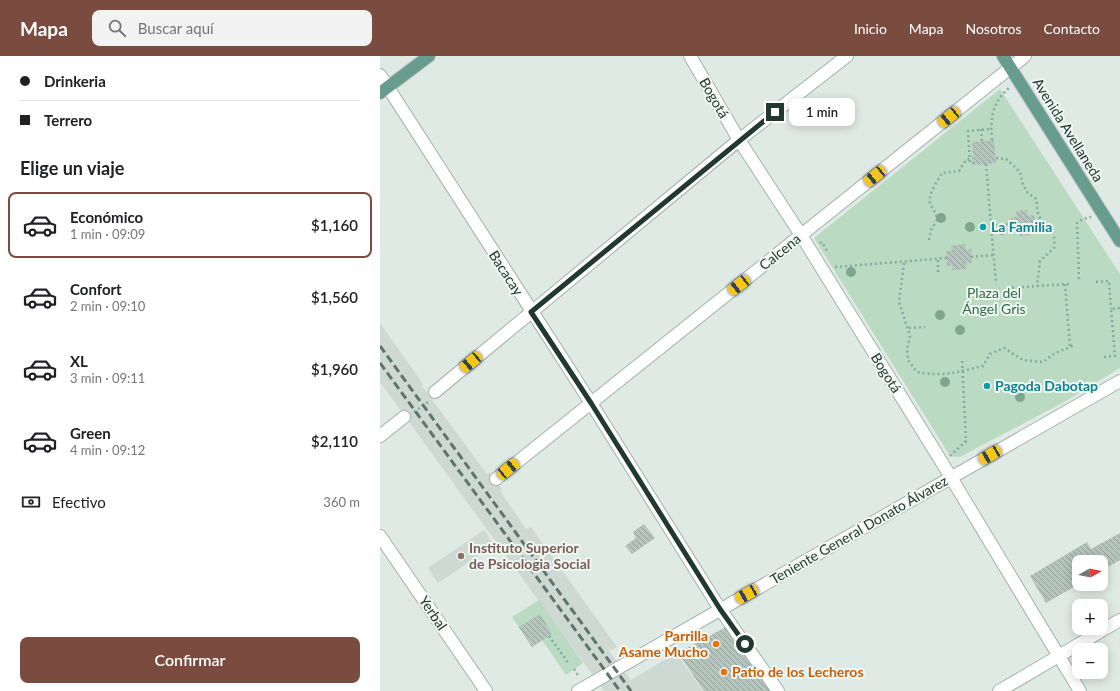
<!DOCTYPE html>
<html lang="es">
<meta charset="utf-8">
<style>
body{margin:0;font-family:Lato,sans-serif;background:#f2f2f2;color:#202124;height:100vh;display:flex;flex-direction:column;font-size:15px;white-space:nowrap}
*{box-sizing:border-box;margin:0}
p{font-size:13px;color:#757577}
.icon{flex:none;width:22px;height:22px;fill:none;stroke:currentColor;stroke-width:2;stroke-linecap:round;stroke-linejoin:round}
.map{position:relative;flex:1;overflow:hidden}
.details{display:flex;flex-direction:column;background:#fff;width:380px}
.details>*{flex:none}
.banner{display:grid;align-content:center;height:88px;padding:0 20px;background:#fff}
.needle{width:26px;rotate:81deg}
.buttons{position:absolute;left:692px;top:499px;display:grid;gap:8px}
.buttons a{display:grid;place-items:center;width:36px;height:36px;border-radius:8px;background:#fff;box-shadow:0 2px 10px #0003;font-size:20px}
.end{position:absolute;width:18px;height:18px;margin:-9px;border:5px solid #223932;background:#fff;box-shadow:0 0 0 2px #fff}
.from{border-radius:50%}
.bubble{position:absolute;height:28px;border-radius:8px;background:#fff;box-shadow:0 2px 10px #0003;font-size:13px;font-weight:600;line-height:28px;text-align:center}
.car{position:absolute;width:12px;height:24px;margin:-12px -6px;border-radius:5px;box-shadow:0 0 3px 1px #0007;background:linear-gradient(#f5c518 24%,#345 0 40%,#f5c518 0 76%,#345 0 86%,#f5c518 0)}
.banner b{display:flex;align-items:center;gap:14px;height:38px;font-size:15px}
.banner b+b{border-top:1px solid #e0e0e0}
.banner i{width:10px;height:10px;background:#202124}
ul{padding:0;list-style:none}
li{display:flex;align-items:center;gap:12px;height:66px;margin:0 8px 6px;padding:0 12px;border:2px solid transparent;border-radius:8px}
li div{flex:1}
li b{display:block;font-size:15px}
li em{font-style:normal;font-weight:600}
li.active{border-color:#7a4c3f}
li>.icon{width:36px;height:36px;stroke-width:1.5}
h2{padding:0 20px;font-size:18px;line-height:48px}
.pay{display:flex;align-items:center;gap:10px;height:44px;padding:0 20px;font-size:15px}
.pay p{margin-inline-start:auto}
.primary-button{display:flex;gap:8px;margin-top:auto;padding:8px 20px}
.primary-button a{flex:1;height:46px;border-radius:8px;background:#7a4c3f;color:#fff;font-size:16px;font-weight:600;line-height:46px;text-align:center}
header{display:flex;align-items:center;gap:24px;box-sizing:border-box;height:56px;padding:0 20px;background:#7a4c3f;color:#fff}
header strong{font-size:19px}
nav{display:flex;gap:22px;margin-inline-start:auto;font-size:14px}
.search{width:280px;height:36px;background:#f2f2f2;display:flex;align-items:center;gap:10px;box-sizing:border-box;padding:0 14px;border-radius:8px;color:#757577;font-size:15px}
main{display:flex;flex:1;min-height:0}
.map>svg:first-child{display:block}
.built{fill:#ced9d4}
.park{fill:#badac2}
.building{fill:url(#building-back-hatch)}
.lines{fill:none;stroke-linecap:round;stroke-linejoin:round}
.minor-casing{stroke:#a3b1ac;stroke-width:14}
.major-casing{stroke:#bdc4c2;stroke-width:14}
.path{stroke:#83ab9e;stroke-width:2.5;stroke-dasharray:2 3;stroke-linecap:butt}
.minor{stroke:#fff;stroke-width:12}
.major{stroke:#689c8e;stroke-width:12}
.rail{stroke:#5c756e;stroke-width:3;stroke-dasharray:8 4;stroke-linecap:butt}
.tree{fill:#7fa58e}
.route{stroke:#223932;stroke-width:5}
.culture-dot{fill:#0f9aa8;stroke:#f0f7f3;stroke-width:1.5}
.education-dot{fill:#8d6e63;stroke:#f0f7f3;stroke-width:1.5}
.food-dot{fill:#e8710a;stroke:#f0f7f3;stroke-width:1.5}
.labels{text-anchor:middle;stroke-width:4;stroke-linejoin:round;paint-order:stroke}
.street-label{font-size:14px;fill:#223932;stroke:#f0f7f3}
.culture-label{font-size:14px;font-weight:bold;fill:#0d838f;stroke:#f0f7f3;text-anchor:start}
.park-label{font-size:14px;fill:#2f6d46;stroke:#f0f7f3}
.education-label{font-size:14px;font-weight:bold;fill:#785e54;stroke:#f0f7f3;text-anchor:start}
.food-label{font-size:14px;font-weight:bold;fill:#c56008;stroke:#f0f7f3;text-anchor:end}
</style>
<header>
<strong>Mapa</strong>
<div class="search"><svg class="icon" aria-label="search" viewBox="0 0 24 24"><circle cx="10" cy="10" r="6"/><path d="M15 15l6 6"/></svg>Buscar aquí</div>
<nav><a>Inicio</a><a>Mapa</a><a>Nosotros</a><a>Contacto</a></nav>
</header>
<main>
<section class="details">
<div class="banner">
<b><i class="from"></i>Drinkeria</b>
<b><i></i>Terrero</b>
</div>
<h2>Elige un viaje</h2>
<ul>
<li class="active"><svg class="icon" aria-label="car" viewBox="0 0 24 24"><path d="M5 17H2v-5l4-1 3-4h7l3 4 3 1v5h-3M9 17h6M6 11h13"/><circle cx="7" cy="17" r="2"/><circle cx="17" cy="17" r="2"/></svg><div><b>Económico</b><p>1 min · 09:09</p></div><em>$1,160</em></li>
<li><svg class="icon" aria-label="car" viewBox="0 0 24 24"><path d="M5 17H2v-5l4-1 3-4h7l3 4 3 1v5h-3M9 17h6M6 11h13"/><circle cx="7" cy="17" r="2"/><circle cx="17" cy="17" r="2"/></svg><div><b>Confort</b><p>2 min · 09:10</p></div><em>$1,560</em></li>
<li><svg class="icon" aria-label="car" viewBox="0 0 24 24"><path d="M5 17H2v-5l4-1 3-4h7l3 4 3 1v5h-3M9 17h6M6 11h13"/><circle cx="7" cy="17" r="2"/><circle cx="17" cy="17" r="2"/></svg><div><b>XL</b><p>3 min · 09:11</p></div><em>$1,960</em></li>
<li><svg class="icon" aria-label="car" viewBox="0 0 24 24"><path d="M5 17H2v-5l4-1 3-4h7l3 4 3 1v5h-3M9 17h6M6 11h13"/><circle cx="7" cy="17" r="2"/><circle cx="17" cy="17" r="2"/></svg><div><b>Green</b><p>4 min · 09:12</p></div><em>$2,110</em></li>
</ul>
<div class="pay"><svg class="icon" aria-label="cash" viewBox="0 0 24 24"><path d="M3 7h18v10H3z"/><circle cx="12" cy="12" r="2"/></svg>Efectivo<p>360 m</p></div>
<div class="primary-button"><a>Confirmar</a></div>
</section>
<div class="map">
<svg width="740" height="635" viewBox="0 0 740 635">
<defs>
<pattern id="building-back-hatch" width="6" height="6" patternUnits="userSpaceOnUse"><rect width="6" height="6" fill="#b6c4be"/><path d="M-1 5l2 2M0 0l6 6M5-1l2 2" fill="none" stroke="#94a09b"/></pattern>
</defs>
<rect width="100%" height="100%" fill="#e0eae5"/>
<!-- built -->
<g class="built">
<path d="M0,267L43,328L42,330L107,418L110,416L122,433L120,435L146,473L151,471L237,591L229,595L251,624L296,597L323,635H224L0,326Z"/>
<path d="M104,474L114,489L58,527L48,512Z"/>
</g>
<!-- park -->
<g class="park">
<path d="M620,33L740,218V312L684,346L580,401L570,400L434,182Z"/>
<path d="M159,544L203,607L186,619L162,584L152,591L132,561Z"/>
</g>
<!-- building -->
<g class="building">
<path d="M614,84L616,107L594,109L592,86Z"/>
<path d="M647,154L648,160L654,159L656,172H651V179L639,180V175H632L631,162L637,161L636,155Z"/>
<path d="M585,188L586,194L591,193L592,207H586L587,213L573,214L572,209L567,210L566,195H572L571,190Z"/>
<path d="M264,468L275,482L252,498L245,490L256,482L253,476Z"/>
<path d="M740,477V504L721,515V506H699V528L666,547L650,520L707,486L711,493Z"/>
<path d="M160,558L172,578L152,591L139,571Z"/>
<path d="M346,571L391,635H324L298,597Z"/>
</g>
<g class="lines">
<!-- minor casing -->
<g class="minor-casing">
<g id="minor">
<path d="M310,0L359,84L421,179L561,405L700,635"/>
<path d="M0,19L211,347L340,553L398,635"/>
<path d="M55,336L359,84L467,0"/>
<path d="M0,380L24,361"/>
<path d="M116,423L645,0"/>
<path d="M0,480L106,635"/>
<path d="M198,635L740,325"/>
<path d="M619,635L740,564"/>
</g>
</g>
<!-- major casing -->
<g class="major-casing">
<g id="major">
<path d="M623,0L740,185"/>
<path d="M0,37L49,0"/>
</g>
</g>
<!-- path -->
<g class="path">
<path d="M601,73L602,85"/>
<path d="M612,84C610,62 612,46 630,31"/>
<path d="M616,102L626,103L632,108L640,116L643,129L648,137L656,143C657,148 657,157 660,162C668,175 676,172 674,192L660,205L657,230"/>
<path d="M594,107H590L588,75L611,73"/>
<path d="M606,108L616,228"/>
<path d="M611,170L631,168"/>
<path d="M549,184L551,174L557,164C557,157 552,153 550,147C548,137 558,125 562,117L579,115L586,104L593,102"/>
<path d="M440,187L442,186L447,195"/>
<path d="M591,201L613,199"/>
<path d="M558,204V216"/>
<path d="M524,207L519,246L530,280L527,293L528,304L537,316C563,321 578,316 603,310L610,298L624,292L643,304L663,306L675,297L695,289"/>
<path d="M455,211L567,202"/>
<path d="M699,223L697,167L703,163L711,161"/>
<path d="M716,226L729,225L731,253"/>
<path d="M685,228L690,290"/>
<path d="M627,232L689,228"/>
<path d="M529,272L545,271"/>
<path d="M724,301L735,300L731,253L740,252"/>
<path d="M34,356L48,346"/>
<path d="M570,400L586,385L582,304"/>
<path d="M169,580L189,608"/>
<path d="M194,613L199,621"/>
</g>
<!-- minor -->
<use href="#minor" class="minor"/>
<!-- major -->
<use href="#major" class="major"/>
<!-- rail -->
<g class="rail">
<path d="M0,290L251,635"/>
<path d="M0,307L240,635"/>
</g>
</g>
<!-- trees -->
<g class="tree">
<circle cx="561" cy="162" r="5"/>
<circle cx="590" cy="171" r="5"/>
<circle cx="622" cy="174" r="5"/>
<circle cx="471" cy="216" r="5"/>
<circle cx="560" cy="259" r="5"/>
<circle cx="580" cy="274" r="5"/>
<circle cx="565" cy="326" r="5"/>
<circle cx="640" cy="341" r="5"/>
</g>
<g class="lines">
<!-- route -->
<path class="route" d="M365,588L340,553L211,347L151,256L395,56"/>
</g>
<!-- markers -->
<g class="culture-dot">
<circle cx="603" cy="171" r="4"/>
<circle cx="607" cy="330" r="4"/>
</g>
<circle class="education-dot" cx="81" cy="500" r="4"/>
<g class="food-dot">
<circle cx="336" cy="588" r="4"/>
<circle cx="344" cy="616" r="4"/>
</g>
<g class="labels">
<!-- street labels -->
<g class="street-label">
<text transform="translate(334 42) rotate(60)" y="5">Bogotá</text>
<text transform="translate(688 74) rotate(58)" y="5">Avenida Avellaneda</text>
<text transform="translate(400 196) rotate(-39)" y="5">Calcena</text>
<text transform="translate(126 217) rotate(57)" y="5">Bacacay</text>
<text transform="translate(506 317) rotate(58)" y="5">Bogotá</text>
<text transform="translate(479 474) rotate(-30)" y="5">Teniente General Donato Álvarez</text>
<text transform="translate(53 557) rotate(56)" y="5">Yerbal</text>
</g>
<!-- culture labels -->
<g class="culture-label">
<text x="611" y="176">La Familia</text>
<text x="615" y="335">Pagoda Dabotap</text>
</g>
<!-- park labels -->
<g class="park-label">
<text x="614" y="242">Plaza del<tspan x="614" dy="16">Ángel Gris</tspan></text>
</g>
<!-- education labels -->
<g class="education-label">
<text x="89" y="497">Instituto Superior<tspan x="89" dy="16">de Psicologia Social</tspan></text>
</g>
<!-- food labels -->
<g class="food-label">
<text x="328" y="585">Parrilla<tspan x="328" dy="16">Asame Mucho</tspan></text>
<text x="352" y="621" text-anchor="start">Patio de los Lecheros</text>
</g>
</g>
</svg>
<div class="buttons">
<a><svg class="needle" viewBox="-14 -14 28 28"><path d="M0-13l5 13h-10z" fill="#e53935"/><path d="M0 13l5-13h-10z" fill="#757577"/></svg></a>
<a>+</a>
<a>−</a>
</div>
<i class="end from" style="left:365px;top:588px"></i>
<i class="end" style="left:395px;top:56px"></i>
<div class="bubble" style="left:409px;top:42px;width:66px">1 min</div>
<i class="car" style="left:569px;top:61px;rotate:231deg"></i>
<i class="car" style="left:495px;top:120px;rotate:231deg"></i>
<i class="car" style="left:359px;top:229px;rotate:232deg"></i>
<i class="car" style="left:91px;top:306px;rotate:230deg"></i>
<i class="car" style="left:610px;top:399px;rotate:240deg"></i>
<i class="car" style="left:128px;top:413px;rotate:51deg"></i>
<i class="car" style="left:367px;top:538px;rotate:240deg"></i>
</div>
</main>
